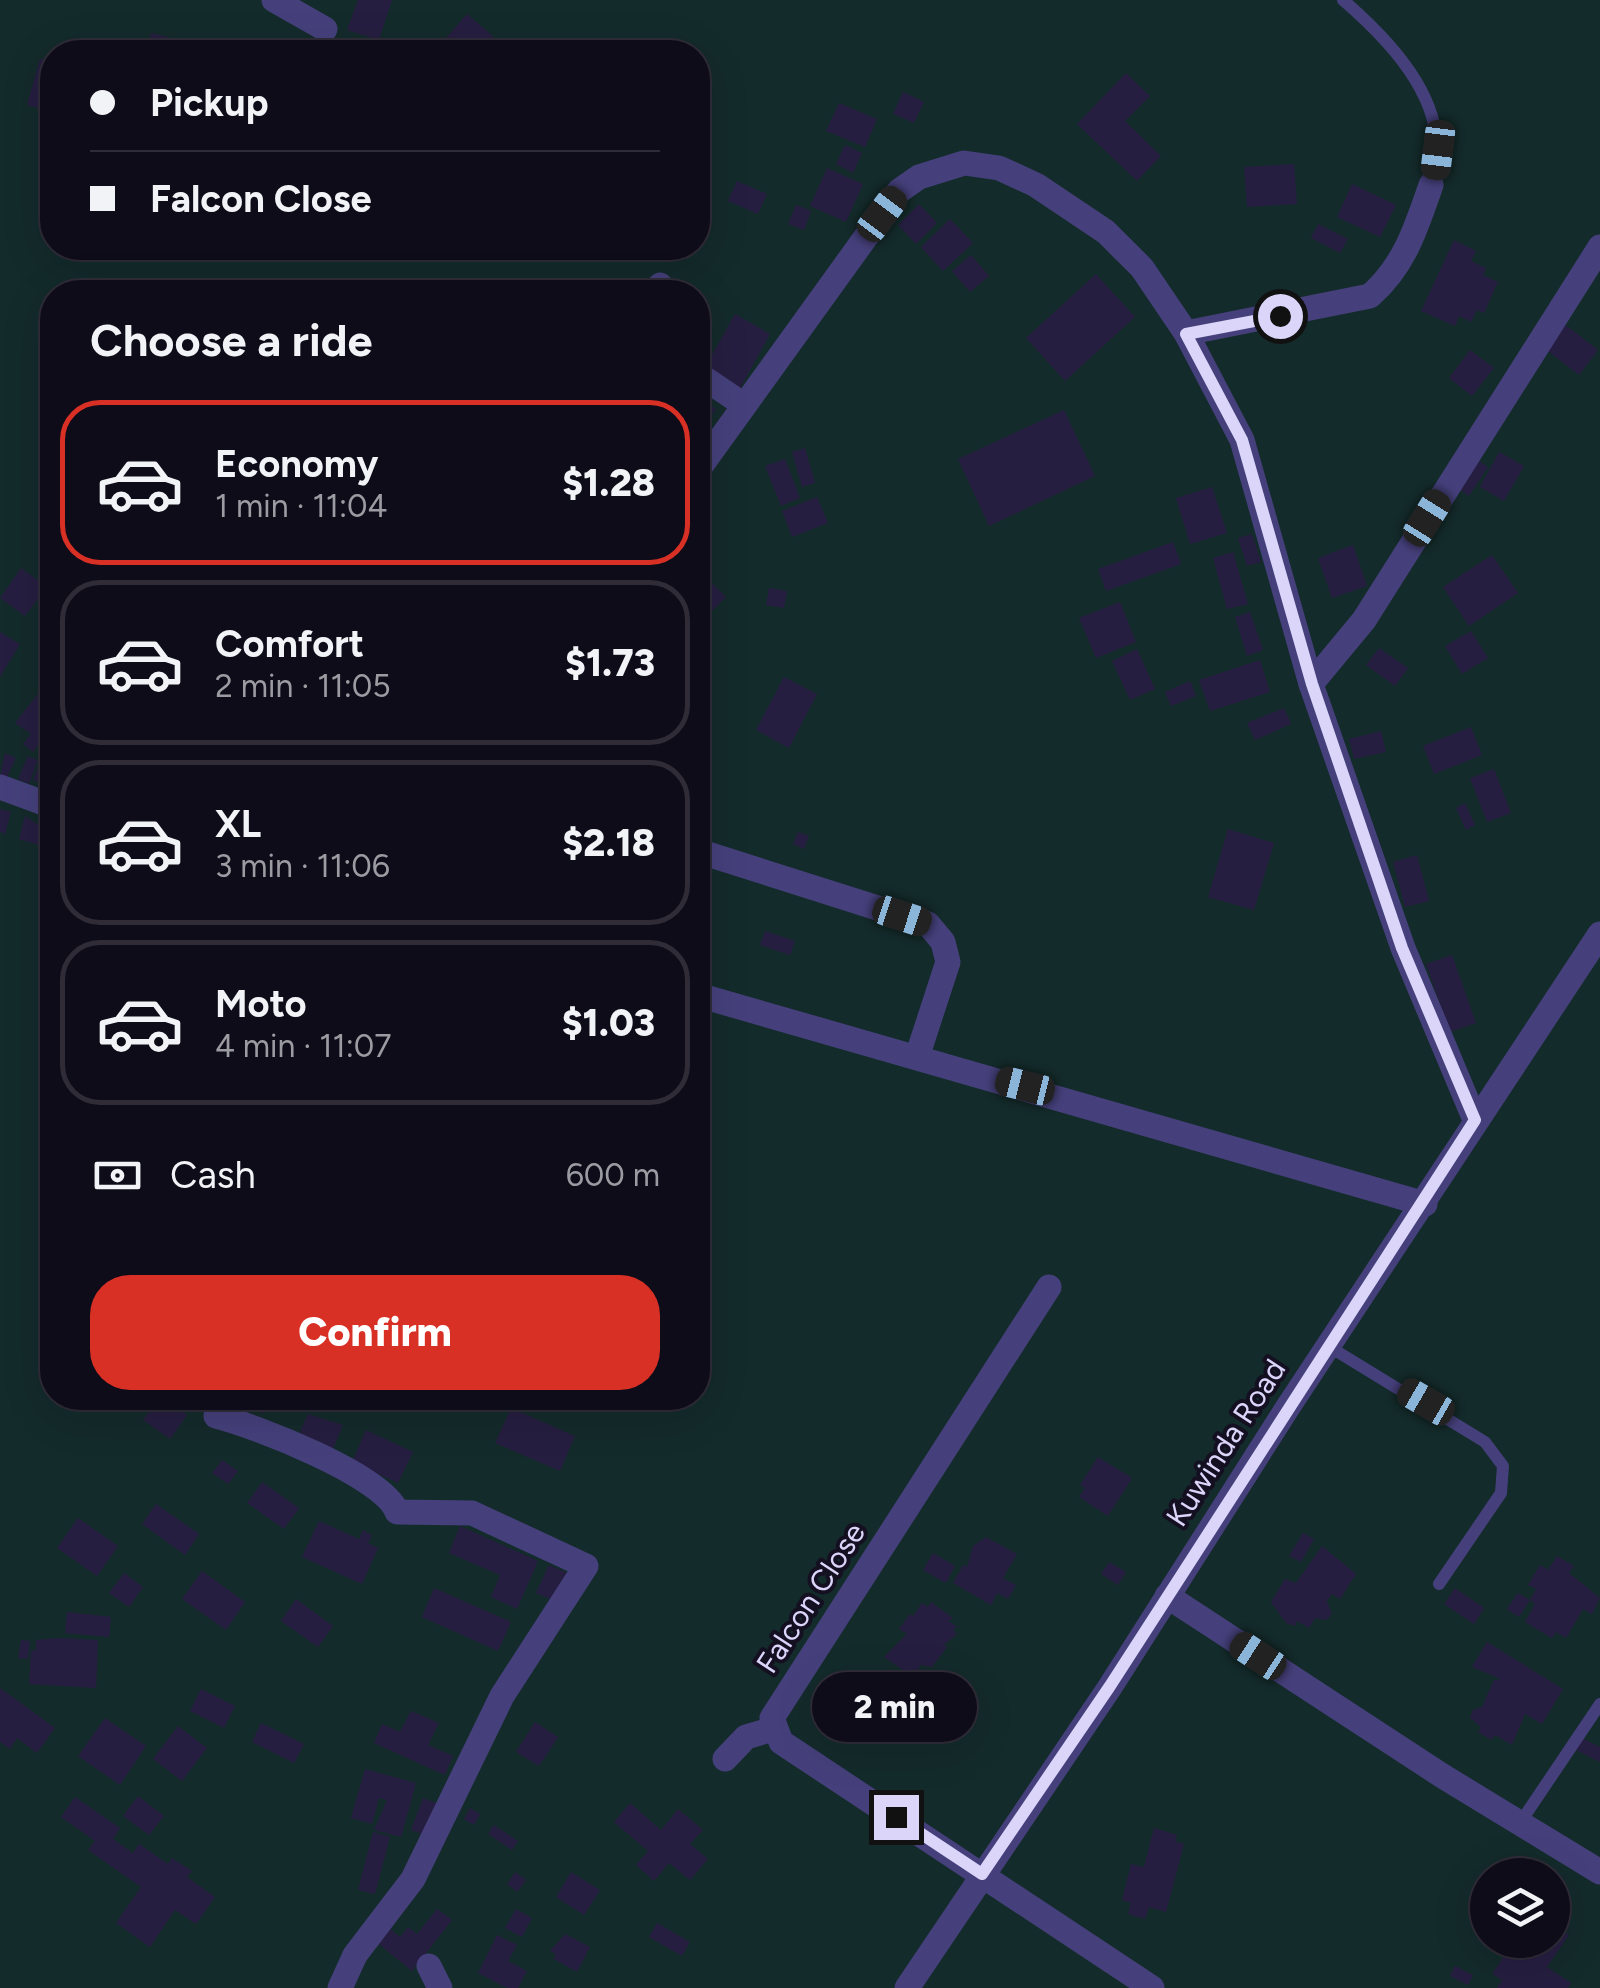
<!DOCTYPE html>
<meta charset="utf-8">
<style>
body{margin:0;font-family:Figtree,sans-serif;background:#1d1a26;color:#f1f3f6;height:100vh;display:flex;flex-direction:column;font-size:38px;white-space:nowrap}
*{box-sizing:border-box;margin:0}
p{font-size:32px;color:#9b9ba2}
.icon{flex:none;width:55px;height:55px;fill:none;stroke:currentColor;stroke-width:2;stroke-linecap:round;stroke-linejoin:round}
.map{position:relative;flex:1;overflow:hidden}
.drawer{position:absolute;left:40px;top:280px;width:670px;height:1130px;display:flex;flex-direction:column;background:#0f0c19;border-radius:40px;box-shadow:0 10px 40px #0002,0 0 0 2px #2f2c38}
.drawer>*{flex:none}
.hud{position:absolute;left:40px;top:40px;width:670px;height:220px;border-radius:40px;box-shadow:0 10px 40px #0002,0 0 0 2px #2f2c38;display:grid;align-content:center;height:220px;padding:0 50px;background:#0f0c19}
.controls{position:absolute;left:1470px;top:1858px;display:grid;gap:20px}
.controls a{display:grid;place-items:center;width:100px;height:100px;border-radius:50%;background:#0f0c19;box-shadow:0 10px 40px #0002,0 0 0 2px #2f2c38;font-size:50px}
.end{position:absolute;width:45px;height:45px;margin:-22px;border:12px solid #dbd5fa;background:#111;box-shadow:0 0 0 5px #111}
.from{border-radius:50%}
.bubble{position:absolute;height:70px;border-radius:35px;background:#0f0c19;box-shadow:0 10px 40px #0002,0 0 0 2px #2f2c38;font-size:32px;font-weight:800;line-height:70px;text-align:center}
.car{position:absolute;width:30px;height:60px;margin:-30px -15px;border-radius:12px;box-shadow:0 0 8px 2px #0007;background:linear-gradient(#222 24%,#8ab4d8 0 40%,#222 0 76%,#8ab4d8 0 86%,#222 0)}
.hud b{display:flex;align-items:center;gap:35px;height:95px;font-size:38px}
.hud b+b{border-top:2px solid #2f2c38}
.hud i{width:25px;height:25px;background:#f1f3f6}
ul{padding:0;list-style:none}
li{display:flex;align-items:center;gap:30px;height:165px;margin:0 20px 15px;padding:0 30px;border:5px solid #2f2c38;border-radius:40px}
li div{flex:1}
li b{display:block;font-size:38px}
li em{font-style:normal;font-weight:800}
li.active{border-color:#d93025}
li>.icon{width:90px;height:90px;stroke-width:1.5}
h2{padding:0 50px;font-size:45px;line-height:120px}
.pay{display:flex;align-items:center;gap:25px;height:110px;padding:0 50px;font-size:38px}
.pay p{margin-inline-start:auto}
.button{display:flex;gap:20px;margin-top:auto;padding:20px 50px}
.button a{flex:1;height:115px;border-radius:40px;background:#d93025;color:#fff;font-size:40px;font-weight:800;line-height:115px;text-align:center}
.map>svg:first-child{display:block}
.green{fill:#142b2b;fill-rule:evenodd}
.building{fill:#261e40}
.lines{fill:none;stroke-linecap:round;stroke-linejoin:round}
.service{stroke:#45407b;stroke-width:12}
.minor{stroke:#45407b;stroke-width:25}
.route{stroke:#dbd5fa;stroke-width:12}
.labels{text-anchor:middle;stroke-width:8;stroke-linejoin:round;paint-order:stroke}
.street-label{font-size:30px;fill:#dbd5fa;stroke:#141021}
</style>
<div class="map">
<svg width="1600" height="1988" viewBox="0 0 1600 1988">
<rect width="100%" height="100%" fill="#141021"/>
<!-- green -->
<path class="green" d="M0,0H1600V1988H0ZM52,52H698V248H52ZM52,292H698V1398H52ZM1488,1875H1552V1940H1488Z"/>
<!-- building -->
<g class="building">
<path d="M358,0H392L379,40L347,30Z"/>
<path d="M467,14L494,37L480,52H461L445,39Z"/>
<path d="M151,33L175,39L172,52H147Z"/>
<path d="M40,59L52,62V112L27,105Z"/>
<path d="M1126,73L1150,96L1125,121L1161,156L1137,181L1077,124Z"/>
<path d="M903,92L924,102L914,123L893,114Z"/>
<path d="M839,103L877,119L865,147L826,131Z"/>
<path d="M845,145L862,153L853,173L836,164Z"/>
<path d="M1294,164L1297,204L1247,207L1244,167Z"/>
<path d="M827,168L863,184L846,222L810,206Z"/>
<path d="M737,181L767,194L758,214L728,201Z"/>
<path d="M1352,184L1396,205L1380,237L1337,217Z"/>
<path d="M919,204L937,223L916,244L898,225Z"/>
<path d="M796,205L811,211L804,230L788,224Z"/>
<path d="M950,219L973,243L943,271L921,247Z"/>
<path d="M1318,224L1348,239L1340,253L1311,238Z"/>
<path d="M1454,240L1476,251L1471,261L1486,268L1483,275L1498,282L1484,313L1477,310L1471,322L1459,316L1455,326L1421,311Z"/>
<path d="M971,255L989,276L970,292L952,271Z"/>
<path d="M1096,274L1135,317L1065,381L1026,338Z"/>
<path d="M735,314L770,334L738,392L702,372Z"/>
<path d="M1563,323L1598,350L1579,375L1544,348Z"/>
<path d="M1470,350L1494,368L1472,396L1449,378Z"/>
<path d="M698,397L716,409L707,423L698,417Z"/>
<path d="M1064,410L1095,476L989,526L958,459Z"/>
<path d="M805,448L815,483L802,487L792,452Z"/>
<path d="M1499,452L1524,466L1504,501L1480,487Z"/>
<path d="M785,459L800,498L781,506L765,466Z"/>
<path d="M1478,460L1488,467L1469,496L1459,489Z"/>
<path d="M1212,487L1227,533L1190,544L1176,498Z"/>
<path d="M817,497L828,523L792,537L782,511Z"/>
<path d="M1252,534L1261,562L1247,566L1238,538Z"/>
<path d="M1173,542L1181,564L1106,591L1098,569Z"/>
<path d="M1353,545L1367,586L1332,598L1318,558Z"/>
<path d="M1233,552L1248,604L1227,609L1213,558Z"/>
<path d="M1492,555L1518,593L1469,626L1443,587Z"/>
<path d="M21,568L47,587L25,616L0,598Z"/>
<path d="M712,583L726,597L698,625V597Z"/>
<path d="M52,588V611L43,605Z"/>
<path d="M769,588L787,591L784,608L766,605Z"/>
<path d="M1120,602L1136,642L1096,658L1079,618Z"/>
<path d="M1250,612L1263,650L1247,656L1235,617Z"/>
<path d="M1471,631L1488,658L1462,674L1445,646Z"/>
<path d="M0,632L20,644L0,677Z"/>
<path d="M1379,648L1408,668L1395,686L1366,665Z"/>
<path d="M1137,649L1155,689L1130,700L1112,661Z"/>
<path d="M1260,660L1270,692L1210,711L1199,680Z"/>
<path d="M52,676V725L33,752L23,744L31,734L15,723Z"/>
<path d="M784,677L817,694L789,748L756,730Z"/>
<path d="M1190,681L1196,696L1171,706L1165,692Z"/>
<path d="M1284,708L1291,724L1255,740L1247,723Z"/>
<path d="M1471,727L1482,755L1434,774L1423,746Z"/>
<path d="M1381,731L1386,752L1354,759L1349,739Z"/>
<path d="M5,753L16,758L6,779L0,776Z"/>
<path d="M28,756L38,760L29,784L18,779Z"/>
<path d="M38,767L52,772L47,786L33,780Z"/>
<path d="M1494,769L1511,813L1487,822L1470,778Z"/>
<path d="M1465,803L1475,825L1466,830L1456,808Z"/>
<path d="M0,809L11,812L5,834L0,832Z"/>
<path d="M25,816L43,828L45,821L52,823V849L19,839Z"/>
<path d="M1228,829L1274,843L1254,910L1208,897Z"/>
<path d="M798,832L809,836L804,849L793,844Z"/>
<path d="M1417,855L1429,901L1405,907L1393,862Z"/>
<path d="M765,931L795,941L790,955L760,945Z"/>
<path d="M1452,955L1476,1023L1450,1032L1426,964Z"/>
<path d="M159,1398L187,1415L170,1439L143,1420Z"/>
<path d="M240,1398H275L263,1414Z"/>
<path d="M511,1408L575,1436L560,1471L495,1443Z"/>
<path d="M308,1414L343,1425L333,1449L299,1434Z"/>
<path d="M366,1430L413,1452L398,1483L352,1462Z"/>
<path d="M1098,1457L1132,1478L1108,1516L1079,1497L1085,1488L1080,1485Z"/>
<path d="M222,1460L238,1471L228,1484L212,1473Z"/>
<path d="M262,1482L299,1508L284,1529L247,1503Z"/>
<path d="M156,1504L199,1534L185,1555L142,1524Z"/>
<path d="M78,1518L118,1546L97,1576L57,1548Z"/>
<path d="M319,1521L359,1539L363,1530L372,1535L368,1543L378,1548L362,1584L302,1557Z"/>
<path d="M460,1526L538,1561L517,1609L491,1597L500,1575L449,1553Z"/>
<path d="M1303,1533L1314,1539L1301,1562L1289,1556Z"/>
<path d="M986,1537L1017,1554L1003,1578L1016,1585L1008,1599L997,1593L991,1605L953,1583L963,1565L967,1567L973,1546Z"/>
<path d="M1322,1546L1356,1574L1340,1599L1332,1594L1327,1601L1332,1614L1326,1620L1315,1618L1309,1628L1297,1621L1295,1626L1286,1623L1271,1602L1285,1579L1296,1583Z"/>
<path d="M933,1553L955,1566L946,1583L923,1570Z"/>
<path d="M1557,1556L1574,1566L1569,1573L1600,1598L1592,1614L1583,1609L1566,1638L1556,1632L1552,1638L1525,1622L1535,1604L1530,1600L1536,1589L1528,1585L1540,1565L1548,1570Z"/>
<path d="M1109,1562L1126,1572L1118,1585L1101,1574Z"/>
<path d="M549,1565L567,1573L555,1601L536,1593Z"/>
<path d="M202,1571L245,1602L226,1630L182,1599Z"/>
<path d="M124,1573L143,1587L129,1607L109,1593Z"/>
<path d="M434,1588L511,1622L498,1651L422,1617Z"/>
<path d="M1455,1588L1484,1608L1474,1624L1444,1604Z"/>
<path d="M1518,1593L1530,1600L1519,1617L1507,1609Z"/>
<path d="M296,1599L333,1626L318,1647L281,1621Z"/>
<path d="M931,1602L953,1618L949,1621L957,1627L953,1630L957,1634L944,1645L947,1647L932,1667L921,1665L913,1677L884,1657L907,1634L899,1629L910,1614L913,1616L922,1603L928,1607Z"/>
<path d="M67,1612L111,1617L109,1637L65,1633Z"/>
<path d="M58,1638L98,1640L96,1688L29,1684L31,1650L36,1651V1640Z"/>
<path d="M21,1640L30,1641L28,1659L18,1658Z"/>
<path d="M1487,1642L1563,1689L1542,1724L1525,1714L1512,1745L1495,1735L1491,1740L1478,1732L1481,1727L1470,1718L1473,1710L1482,1707L1494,1680L1501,1679L1472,1667Z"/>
<path d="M0,1688L55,1728L37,1753L17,1738L10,1749L0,1742Z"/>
<path d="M201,1689L235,1706L224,1728L190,1711Z"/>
<path d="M411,1711L439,1723L428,1745L453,1756L445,1775L374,1743L382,1724L400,1732Z"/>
<path d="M105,1718L146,1746L120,1785L78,1756Z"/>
<path d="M535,1722L558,1737L539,1766L516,1752Z"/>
<path d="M261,1723L304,1744L294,1763L252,1742Z"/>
<path d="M178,1726L207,1748L182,1781L153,1759Z"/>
<path d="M1580,1737L1600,1747V1762L1574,1749Z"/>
<path d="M365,1769L416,1783L401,1837L374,1830L387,1800L379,1798L372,1824L351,1818Z"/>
<path d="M138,1796L164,1816L149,1835L123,1816Z"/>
<path d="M75,1797L120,1828L113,1839L133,1853L139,1844L168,1864L172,1858L192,1871L187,1877L215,1897L196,1924L175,1910L150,1947L116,1923L141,1887L88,1850L95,1841L61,1817Z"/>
<path d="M423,1798L442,1805L430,1837L411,1830Z"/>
<path d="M630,1803L661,1830L678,1809L703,1830L690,1844L708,1859L690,1880L669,1863L654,1881L636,1865L648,1851L614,1822Z"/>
<path d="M470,1808L480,1814L474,1825L464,1819Z"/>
<path d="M494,1825L518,1841L512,1850L488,1834Z"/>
<path d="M1154,1828L1177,1835L1175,1841L1184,1844L1166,1912L1149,1907L1145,1919L1128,1914L1131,1903L1122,1900L1131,1864L1144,1867Z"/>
<path d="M373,1832L390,1837L375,1894L358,1890Z"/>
<path d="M515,1872L526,1880L517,1892L507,1884Z"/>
<path d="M571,1872L600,1890L584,1915L556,1897Z"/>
<path d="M437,1909L452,1920L412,1971L375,1941L387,1926L400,1937L408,1927L417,1934Z"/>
<path d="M516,1909L532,1918L522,1937L505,1928Z"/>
<path d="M657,1923L690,1942L682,1956L649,1937Z"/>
<path d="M1552,1924L1569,1935L1547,1967L1571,1983L1568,1988H1497L1502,1980L1492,1974L1514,1941L1524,1947L1529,1940H1552Z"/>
<path d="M565,1934L590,1947L577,1972L554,1959L556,1954L550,1951Z"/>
<path d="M497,1935L517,1945L508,1961L527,1971L518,1988H507L478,1973Z"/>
<path d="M1455,1966L1473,1975L1468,1985L1450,1976Z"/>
</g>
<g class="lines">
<!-- service -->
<g class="service">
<path d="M1343,0C1394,44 1457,110 1431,185"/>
<path d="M1328,1346L1485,1442L1503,1466L1501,1493L1439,1584"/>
<path d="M1520,1823L1600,1704"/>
</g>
<!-- minor -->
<g class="minor">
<path d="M274,0L325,29"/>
<path d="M657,292L660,285"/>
<path d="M1186,333L1370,296C1405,265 1416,228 1431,185"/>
<path d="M698,374L744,405"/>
<path d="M698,470L899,191L919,177L964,163L999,168L1036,185L1106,232L1142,268L1186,333L1242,440L1311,684L1403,948L1475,1120"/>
<path d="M1311,684L1364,620L1600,247"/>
<path d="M0,787L52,806"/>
<path d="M698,851L928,924L943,942L948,962L917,1057"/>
<path d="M698,995L1425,1204"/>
<path d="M1049,1287L772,1718L781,1742L1152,1988"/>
<path d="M216,1416C253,1425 385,1476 397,1512L472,1513L586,1566L502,1696L413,1879L355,1955L340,1988"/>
<path d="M1167,1596L1441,1775L1600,1872"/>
<path d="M725,1759L746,1737L773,1729"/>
<path d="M429,1966L440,1988"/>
<path d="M907,1988L1110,1687L1288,1407L1600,934"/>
</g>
</g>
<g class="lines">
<!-- route -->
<path class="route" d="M896,1817L982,1874L1110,1686L1475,1120L1402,948L1312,684L1242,440L1186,334L1280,316"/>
</g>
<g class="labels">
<!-- street labels -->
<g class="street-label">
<text transform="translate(1226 1443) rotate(-57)" y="10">Kuwinda Road</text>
<text transform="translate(811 1598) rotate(-57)" y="10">Falcon Close</text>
</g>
</g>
</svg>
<div class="controls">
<a><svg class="icon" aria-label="layers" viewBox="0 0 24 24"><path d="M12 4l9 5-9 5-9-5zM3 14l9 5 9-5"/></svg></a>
</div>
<i class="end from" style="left:1280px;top:316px"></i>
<i class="end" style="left:896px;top:1817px"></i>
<div class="bubble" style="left:812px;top:1672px;width:165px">2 min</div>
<i class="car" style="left:1438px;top:150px;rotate:187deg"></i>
<i class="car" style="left:882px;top:214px;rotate:37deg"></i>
<i class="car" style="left:1427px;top:518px;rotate:32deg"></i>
<i class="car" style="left:902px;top:916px;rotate:108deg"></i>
<i class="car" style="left:1025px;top:1086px;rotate:284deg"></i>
<i class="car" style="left:1426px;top:1402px;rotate:300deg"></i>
<i class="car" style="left:1258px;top:1656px;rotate:303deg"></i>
<div class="hud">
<b><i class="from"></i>Pickup</b>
<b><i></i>Falcon Close</b>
</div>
<section class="drawer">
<h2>Choose a ride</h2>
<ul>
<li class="active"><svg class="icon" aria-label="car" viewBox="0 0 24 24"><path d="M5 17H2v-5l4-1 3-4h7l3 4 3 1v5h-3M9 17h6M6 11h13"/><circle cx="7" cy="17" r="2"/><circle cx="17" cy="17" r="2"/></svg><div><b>Economy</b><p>1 min · 11:04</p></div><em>$1.28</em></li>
<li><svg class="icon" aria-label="car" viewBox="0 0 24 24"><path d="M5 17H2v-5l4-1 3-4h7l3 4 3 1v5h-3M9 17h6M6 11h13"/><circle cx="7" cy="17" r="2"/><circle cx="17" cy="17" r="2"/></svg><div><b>Comfort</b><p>2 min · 11:05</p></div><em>$1.73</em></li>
<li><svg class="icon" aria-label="car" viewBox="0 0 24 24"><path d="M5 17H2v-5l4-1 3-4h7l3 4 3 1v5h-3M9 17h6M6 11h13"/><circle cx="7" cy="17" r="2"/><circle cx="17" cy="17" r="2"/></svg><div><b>XL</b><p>3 min · 11:06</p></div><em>$2.18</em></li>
<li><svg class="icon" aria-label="car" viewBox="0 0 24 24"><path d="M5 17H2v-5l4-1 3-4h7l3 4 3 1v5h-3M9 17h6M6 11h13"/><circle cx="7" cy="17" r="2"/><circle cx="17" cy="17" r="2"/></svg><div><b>Moto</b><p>4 min · 11:07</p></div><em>$1.03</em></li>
</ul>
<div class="pay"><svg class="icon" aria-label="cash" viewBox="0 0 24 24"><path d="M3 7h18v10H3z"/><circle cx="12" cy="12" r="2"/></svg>Cash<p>600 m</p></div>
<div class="button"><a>Confirm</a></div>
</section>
</div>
